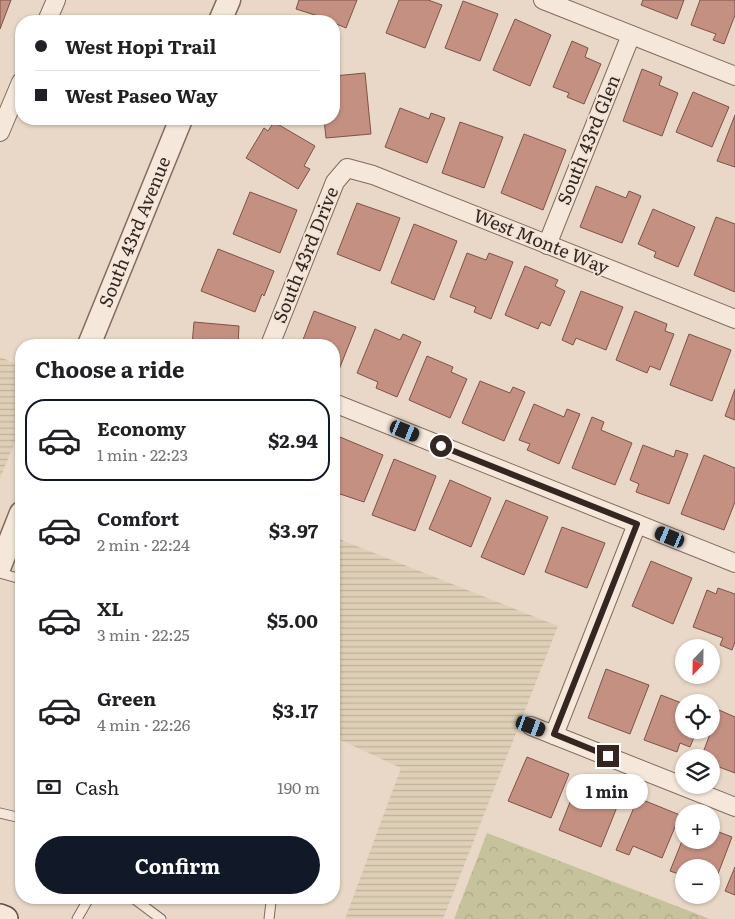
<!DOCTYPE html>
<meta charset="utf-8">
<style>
body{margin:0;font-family:Literata,serif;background:#f6f6f6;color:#202124;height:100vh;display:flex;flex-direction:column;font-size:19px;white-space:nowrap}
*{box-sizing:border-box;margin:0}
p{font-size:16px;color:#757577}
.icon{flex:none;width:28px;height:28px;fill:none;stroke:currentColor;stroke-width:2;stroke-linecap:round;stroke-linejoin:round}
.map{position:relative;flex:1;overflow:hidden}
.drawer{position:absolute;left:15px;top:339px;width:325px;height:565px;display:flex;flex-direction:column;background:#fff;border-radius:20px;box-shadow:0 1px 4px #0004}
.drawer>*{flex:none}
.guide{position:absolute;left:15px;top:15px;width:325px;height:110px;border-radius:20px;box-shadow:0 1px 4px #0004;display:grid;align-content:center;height:110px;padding:0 20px;background:#fff}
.needle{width:32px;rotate:202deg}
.tools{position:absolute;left:675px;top:639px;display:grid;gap:10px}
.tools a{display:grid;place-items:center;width:45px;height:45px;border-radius:50%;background:#fff;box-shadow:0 1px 4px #0004;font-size:25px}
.end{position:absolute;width:22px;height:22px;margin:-11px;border:6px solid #352621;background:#fff;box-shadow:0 0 0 2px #fff}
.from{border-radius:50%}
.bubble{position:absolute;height:35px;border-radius:18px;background:#fff;box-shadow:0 1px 4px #0004;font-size:16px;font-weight:700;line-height:35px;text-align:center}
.car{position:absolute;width:15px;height:30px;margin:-15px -8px;border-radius:6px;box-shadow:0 0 4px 1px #0007;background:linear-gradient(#222 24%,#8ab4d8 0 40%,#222 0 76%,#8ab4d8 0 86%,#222 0)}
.guide b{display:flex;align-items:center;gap:18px;height:48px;font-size:19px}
.guide b+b{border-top:1px solid #e0e0e0}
.guide i{width:12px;height:12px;background:#202124}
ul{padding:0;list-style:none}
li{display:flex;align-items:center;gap:15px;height:82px;margin:0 10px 8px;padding:0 10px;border:2px solid transparent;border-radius:20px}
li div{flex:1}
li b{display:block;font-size:19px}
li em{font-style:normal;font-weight:700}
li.on{border-color:#111827}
li>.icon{width:45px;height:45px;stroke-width:1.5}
h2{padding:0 20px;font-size:22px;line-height:60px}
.pay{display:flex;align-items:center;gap:12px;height:55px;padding:0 20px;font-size:19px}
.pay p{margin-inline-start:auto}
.button{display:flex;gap:10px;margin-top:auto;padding:10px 20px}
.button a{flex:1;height:58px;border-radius:30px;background:#111827;color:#fff;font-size:20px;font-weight:700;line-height:58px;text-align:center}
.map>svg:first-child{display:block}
.farmland{fill:url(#farmland-rules)}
.forest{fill:url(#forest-crowns)}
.building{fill:#c39082;stroke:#7f5247}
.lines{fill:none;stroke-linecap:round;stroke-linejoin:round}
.service-casing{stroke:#836b5f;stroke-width:11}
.minor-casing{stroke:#836b5f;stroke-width:20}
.tertiary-casing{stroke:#836b5f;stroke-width:25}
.secondary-casing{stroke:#654c42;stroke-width:28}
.service{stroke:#f5e7da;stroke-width:9}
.minor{stroke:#f5e7da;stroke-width:18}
.tertiary{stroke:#f5e7da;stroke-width:22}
.secondary{stroke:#f5e7da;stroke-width:25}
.route{stroke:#352621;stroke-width:6}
.labels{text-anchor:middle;stroke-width:4;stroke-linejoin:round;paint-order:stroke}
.street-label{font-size:18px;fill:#352621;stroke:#f1e4d6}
</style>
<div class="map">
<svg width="735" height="919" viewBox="0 0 735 919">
<defs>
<pattern id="farmland-rules" width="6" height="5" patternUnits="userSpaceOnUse" patternTransform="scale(1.25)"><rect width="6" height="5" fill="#decfb6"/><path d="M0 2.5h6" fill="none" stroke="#bfb29c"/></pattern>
<pattern id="forest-crowns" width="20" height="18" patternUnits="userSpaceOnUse" patternTransform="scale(1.25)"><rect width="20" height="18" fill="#c6c39c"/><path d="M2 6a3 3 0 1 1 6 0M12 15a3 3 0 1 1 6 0" fill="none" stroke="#aba786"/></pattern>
</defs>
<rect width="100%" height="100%" fill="#e9d8c7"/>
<!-- farmland -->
<g class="farmland">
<path d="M0,357L21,366V428L0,478Z"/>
<path d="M334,537L558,626L443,919H345L401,768L334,737Z"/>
</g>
<!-- forest -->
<path class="forest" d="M487,833L710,919H454Z"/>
<!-- building -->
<g class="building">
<path d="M0,0H11L0,29Z"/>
<path d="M299,0H357L346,28L334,23V21L296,9Z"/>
<path d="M399,0H428L442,5L425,48L386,33Z"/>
<path d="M643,0H684L677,19L641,5Z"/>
<path d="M700,0H735V15L724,44L713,40L716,34L691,25Z"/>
<path d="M463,1L498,14L480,61L445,48Z"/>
<path d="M515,19L551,35L530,86L493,70Z"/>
<path d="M572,41L588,48L585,57L601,64L584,104L567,97L569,93L553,87Z"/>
<path d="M642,69L662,77L659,85L678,93L662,136L623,121Z"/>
<path d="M365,73L371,134L326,138L324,119H334V76Z"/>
<path d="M693,92L729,107L712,147L676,132Z"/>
<path d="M400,108L429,119L431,113L445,118L427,163L385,147Z"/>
<path d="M735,115V167L717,161Z"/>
<path d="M274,122L315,146L304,166L310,169L298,189L246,158L264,128L268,131Z"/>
<path d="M460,122L503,137L484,188L442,173Z"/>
<path d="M524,134L566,150L543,210L501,193Z"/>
<path d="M596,186L626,198L629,191L641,196L622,243L580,227Z"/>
<path d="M250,192L297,210L280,253L233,234Z"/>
<path d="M357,203L400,218L380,271L337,254Z"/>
<path d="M653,209L695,227L678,267L654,257L656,252L638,244Z"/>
<path d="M716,217L735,224V292L694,275Z"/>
<path d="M414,224L457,241L434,300L391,283Z"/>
<path d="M218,249L274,271L264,296L262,294L255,312L201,291Z"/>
<path d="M467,253L486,260L489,253L513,262L491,319L474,312L476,307L450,297Z"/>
<path d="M525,266L558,280L555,286L565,291L550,326L541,322L538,329L505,315Z"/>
<path d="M581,291L623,307L606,350L576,338L573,345L562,340Z"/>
<path d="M314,311L356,327L338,372L334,371V345H301Z"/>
<path d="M635,311L667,324L665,331L674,334L660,370L650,366L647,373L616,360Z"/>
<path d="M194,322L239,326L238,345H192Z"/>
<path d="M375,329L400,340L403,334L421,342L397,397L376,388L378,382L357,373Z"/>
<path d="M689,334L731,350L712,401L670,385Z"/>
<path d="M427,356L453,367L451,372L467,379L450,418L409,400Z"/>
<path d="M480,381L510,393L513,387L525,392L504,441L462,423Z"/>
<path d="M735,389V420L725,416Z"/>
<path d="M534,404L564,417L567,409L580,414L559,464L527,450L530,444L519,440Z"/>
<path d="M592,417L604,422L601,430L632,443L615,485L572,468Z"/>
<path d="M340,437L383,455L364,502L334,492V453Z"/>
<path d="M643,445L674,457L676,450L688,454L669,504L636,492L639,484L630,480Z"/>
<path d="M704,455L735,468V502L724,530L681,514Z"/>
<path d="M394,459L436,476L415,531L372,515Z"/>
<path d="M450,480L491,498L471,547L429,529Z"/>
<path d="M506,500L548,517L524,575L481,557Z"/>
<path d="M562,527L605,543L587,588L545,572Z"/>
<path d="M651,561L692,578L673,624L632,606Z"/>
<path d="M718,588L735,594V642L732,650L720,645L723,638L693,627L707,590L716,594Z"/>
<path d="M606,669L649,685L630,734L588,718Z"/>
<path d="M661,695L684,704V730H697L690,747L680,743L677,752L644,740Z"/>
<path d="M719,710L735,717V773L711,764V758H701Z"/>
<path d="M527,757L569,774L551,818L508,801Z"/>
<path d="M580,777L623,792L601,847L559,830Z"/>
<path d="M21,785V814L15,812L20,799L16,797Z"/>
<path d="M638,798L680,815L662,858L633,846L629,855L616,850Z"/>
<path d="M711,829L732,837L713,887L711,868H684V876L670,871L684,836V840H711Z"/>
<path d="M735,867V895L725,891Z"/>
</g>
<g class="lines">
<!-- service casing -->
<g class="service-casing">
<g id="service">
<path d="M0,573L21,579"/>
<path d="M0,813L21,818"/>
<path d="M133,898L161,919"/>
<path d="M269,898L271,902L269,919"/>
<path d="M77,919L89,898"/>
</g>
</g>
<!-- minor casing -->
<g class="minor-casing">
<g id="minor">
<path d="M543,0L735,76"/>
<path d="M47,21L56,0"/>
<path d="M0,132L21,82"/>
<path d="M547,245L631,35"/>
<path d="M270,345L335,182L347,168L373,175L735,319"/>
<path d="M334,403L735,563"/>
<path d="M531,726L735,807"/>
<path d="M554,735L637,524"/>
</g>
</g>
<!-- tertiary casing -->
<g class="tertiary-casing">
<g id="tertiary">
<path d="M220,21L229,0"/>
<path id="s1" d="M89,345L181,119"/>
<path d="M0,566L21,513"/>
</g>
</g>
<!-- secondary casing -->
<g class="secondary-casing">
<path id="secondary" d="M0,917L5,919"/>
</g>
<!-- service -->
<use href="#service" class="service"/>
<!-- minor -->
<use href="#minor" class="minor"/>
<!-- tertiary -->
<use href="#tertiary" class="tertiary"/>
<!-- secondary -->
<use href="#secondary" class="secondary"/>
</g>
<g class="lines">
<!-- route -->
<path class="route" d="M441,446L637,524L554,734L608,756"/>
</g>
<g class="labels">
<!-- street labels -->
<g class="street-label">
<text transform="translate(589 140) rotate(-68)" y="6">South 43rd Glen</text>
<text dy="6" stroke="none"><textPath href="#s1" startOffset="122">South 43rd Avenue</textPath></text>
<text transform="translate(541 242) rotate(22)" y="6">West Monte Way</text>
<text transform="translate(306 255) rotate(-68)" y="6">South 43rd Drive</text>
</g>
</g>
</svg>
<div class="tools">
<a><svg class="needle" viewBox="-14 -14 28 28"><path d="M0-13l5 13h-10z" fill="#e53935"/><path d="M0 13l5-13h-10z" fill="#757577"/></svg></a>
<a><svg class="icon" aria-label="locate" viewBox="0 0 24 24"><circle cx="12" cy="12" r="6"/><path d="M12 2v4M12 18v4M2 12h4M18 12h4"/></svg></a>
<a><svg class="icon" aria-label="layers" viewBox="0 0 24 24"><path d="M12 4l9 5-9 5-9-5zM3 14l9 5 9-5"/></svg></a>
<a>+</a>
<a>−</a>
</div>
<i class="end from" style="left:441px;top:446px"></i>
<i class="end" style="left:608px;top:756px"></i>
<div class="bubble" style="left:566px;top:774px;width:82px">1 min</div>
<i class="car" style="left:405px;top:431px;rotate:112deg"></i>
<i class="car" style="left:670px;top:537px;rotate:292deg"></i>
<i class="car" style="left:531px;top:726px;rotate:110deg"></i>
<div class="guide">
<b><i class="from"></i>West Hopi Trail</b>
<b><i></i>West Paseo Way</b>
</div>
<section class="drawer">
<h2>Choose a ride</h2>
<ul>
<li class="on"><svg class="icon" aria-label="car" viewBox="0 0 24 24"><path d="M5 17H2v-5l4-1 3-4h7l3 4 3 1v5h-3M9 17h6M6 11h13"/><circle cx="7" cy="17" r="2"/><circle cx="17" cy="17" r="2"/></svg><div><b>Economy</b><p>1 min · 22:23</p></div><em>$2.94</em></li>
<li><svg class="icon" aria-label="car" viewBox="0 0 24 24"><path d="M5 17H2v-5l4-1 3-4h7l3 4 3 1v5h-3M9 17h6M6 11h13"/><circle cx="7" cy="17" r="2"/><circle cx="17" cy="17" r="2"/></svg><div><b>Comfort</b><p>2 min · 22:24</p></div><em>$3.97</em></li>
<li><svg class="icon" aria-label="car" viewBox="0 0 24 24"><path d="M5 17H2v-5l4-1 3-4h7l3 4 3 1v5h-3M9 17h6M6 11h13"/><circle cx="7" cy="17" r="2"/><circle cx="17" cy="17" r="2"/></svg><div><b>XL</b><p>3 min · 22:25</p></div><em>$5.00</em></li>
<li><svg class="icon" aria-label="car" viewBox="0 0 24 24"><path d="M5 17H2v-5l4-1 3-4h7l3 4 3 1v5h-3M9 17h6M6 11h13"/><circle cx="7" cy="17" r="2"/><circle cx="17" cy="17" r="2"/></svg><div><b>Green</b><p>4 min · 22:26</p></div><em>$3.17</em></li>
</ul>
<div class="pay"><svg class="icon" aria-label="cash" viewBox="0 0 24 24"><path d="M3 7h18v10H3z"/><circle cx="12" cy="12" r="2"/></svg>Cash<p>190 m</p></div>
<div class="button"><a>Confirm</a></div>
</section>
</div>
